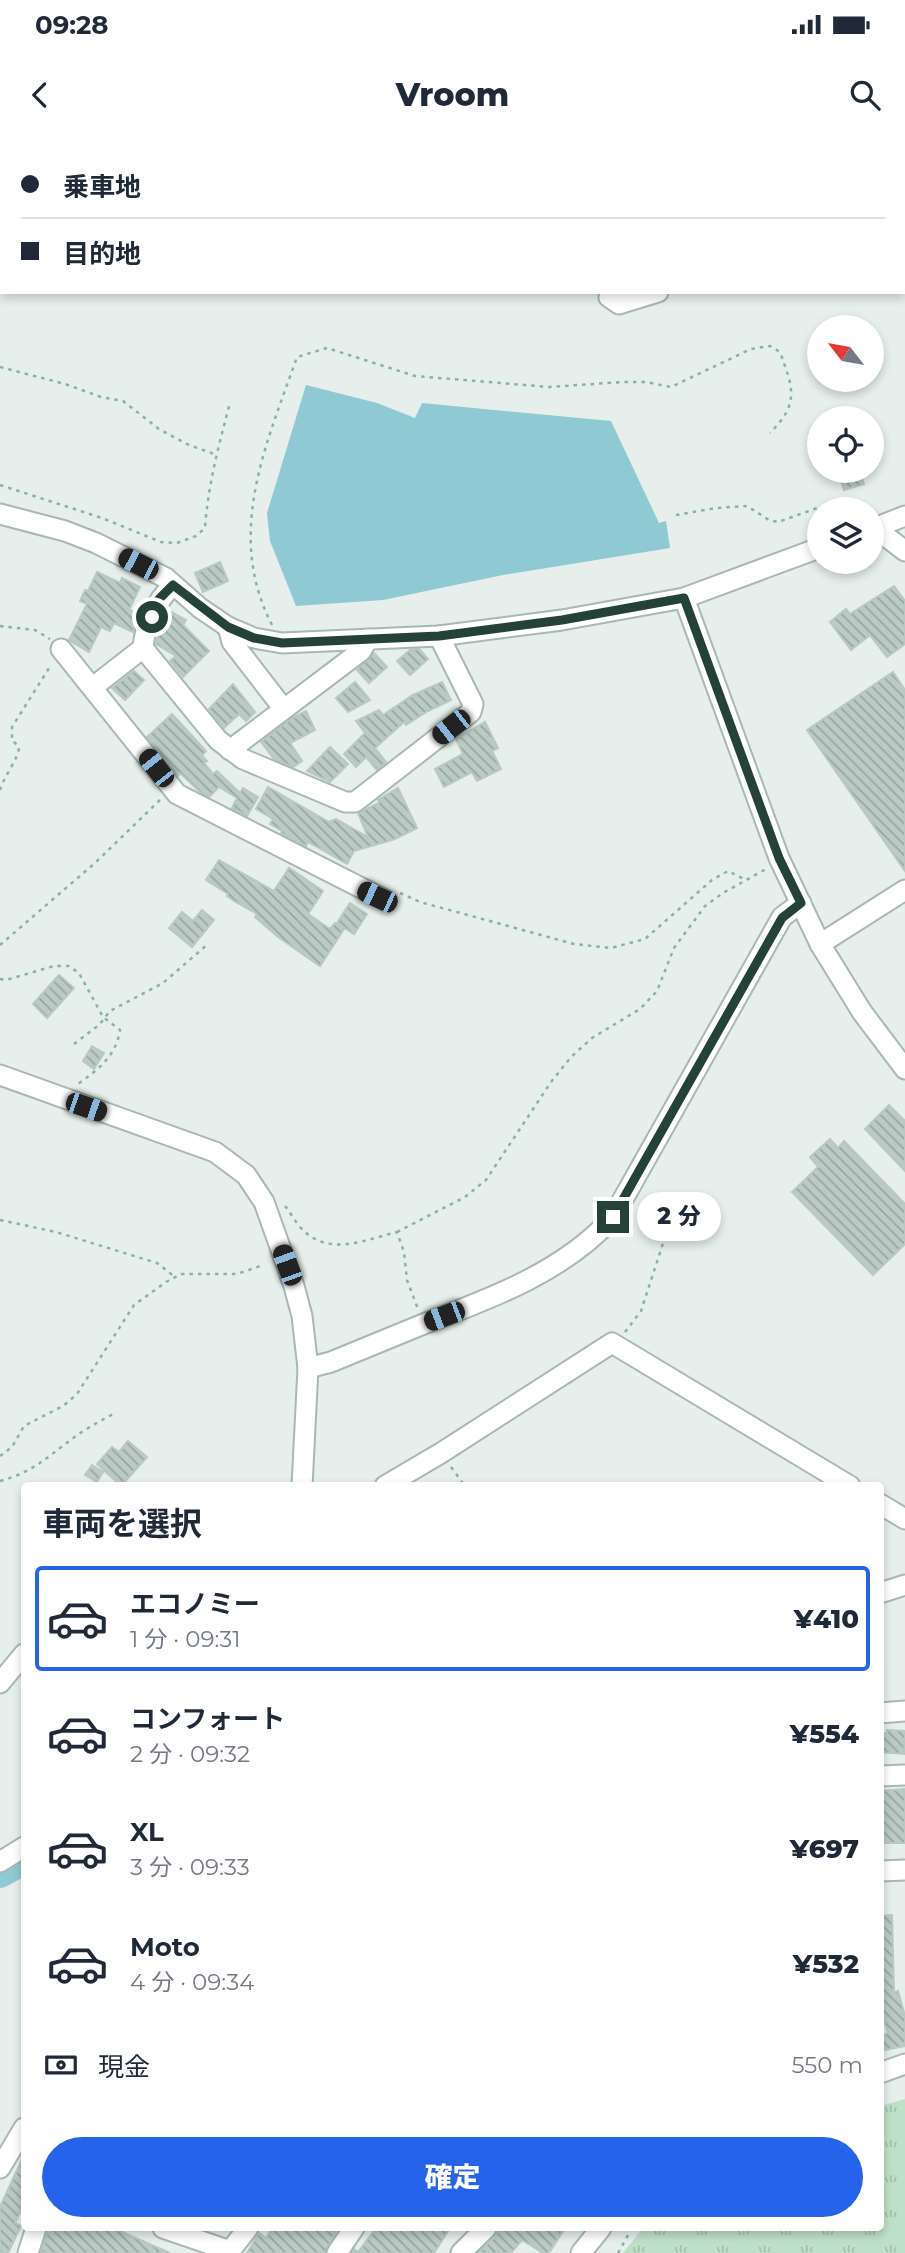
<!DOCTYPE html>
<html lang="ja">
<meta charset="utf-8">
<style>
body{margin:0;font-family:Montserrat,"Noto Sans JP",sans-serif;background:#f6f6f7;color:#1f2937;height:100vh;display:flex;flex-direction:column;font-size:26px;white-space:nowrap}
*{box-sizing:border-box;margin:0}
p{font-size:23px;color:#747a83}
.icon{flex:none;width:38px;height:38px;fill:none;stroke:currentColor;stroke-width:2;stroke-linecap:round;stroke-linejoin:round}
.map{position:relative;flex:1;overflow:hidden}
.side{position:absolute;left:21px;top:1342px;width:863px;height:749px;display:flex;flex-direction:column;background:#fff;border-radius:7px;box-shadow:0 4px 10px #0003}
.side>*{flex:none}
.top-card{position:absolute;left:0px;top:0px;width:906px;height:154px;box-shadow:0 4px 10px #0003;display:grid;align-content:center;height:154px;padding:0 21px;background:#fff}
.needle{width:46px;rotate:301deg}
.buttons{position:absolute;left:807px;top:175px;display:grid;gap:14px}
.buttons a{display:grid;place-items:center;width:77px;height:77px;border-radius:50%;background:#fff;box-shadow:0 4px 10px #0003;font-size:35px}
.end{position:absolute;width:32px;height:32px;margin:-16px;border:9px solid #24423a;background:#fff;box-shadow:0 0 0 4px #fff}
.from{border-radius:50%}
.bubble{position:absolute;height:49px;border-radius:24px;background:#fff;box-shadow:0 4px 10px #0003;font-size:23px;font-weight:800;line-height:49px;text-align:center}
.car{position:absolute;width:21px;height:42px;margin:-21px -10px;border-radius:9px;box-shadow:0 0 5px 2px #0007;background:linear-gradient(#222 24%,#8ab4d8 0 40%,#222 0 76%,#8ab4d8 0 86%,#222 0)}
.top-card b{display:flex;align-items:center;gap:24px;height:66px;font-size:26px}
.top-card b+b{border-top:2px solid #e0e1e3}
.top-card i{width:18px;height:18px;background:#1f2937}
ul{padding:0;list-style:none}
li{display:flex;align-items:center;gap:21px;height:105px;margin:0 14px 10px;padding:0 7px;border:4px solid transparent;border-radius:7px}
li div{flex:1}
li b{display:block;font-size:26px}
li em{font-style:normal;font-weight:800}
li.on{border-color:#2563eb}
li>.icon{width:63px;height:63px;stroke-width:1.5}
h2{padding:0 21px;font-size:32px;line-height:84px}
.pay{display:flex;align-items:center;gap:18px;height:77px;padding:0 21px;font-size:26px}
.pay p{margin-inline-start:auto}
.action{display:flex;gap:14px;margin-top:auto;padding:14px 21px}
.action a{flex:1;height:80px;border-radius:42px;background:#2563eb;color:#fff;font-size:28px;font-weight:800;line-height:80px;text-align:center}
.status{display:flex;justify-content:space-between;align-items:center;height:49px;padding:0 35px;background:#fff;direction:ltr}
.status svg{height:19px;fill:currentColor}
header{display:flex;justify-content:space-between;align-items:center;height:91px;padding:0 21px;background:#fff;font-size:32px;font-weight:800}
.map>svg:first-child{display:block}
.grass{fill:url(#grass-tufts)}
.water{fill:#8ec9d4}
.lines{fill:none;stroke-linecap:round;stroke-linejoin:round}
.river{stroke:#8ec9d4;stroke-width:28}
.building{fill:url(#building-back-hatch);stroke:#b8c9c2;stroke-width:2}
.minor-casing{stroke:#a8b8b2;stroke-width:23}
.path{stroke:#86b3a5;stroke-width:2.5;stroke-dasharray:3.5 5;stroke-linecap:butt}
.minor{stroke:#fff;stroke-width:19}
.route{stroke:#24423a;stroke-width:9}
</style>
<div class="status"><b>09:28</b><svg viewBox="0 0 49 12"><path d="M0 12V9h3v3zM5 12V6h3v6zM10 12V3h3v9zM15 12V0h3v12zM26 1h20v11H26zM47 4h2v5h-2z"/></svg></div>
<header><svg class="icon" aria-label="back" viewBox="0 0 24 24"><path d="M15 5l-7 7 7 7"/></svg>Vroom<svg class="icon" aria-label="search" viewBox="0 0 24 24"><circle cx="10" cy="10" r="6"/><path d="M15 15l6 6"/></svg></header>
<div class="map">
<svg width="905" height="2113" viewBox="0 0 905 2113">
<defs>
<pattern id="grass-tufts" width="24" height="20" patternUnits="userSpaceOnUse" patternTransform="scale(1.75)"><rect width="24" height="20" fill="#bfe0c8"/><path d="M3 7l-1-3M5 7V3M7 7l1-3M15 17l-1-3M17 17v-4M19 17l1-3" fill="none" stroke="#a4c1ad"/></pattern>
<pattern id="building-back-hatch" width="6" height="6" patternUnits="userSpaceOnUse" patternTransform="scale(1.75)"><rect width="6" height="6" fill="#bbcac4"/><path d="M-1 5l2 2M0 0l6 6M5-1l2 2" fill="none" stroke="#98a6a0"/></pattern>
</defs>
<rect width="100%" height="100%" fill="#e6efeb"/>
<!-- grass -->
<path class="grass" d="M905,1959V2113H623L643,2088H880V1966Z"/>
<!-- water -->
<path class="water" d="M306,245L377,263L415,278L422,263L611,281L659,383L666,381L670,408L503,435L383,460L296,466L270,401L267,373Z"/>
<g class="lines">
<!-- river -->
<path class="river" d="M0,1734L24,1721"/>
</g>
<!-- building -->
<g class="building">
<path d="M860,332L864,344L844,350L840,338Z"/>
<path d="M220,422L228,441L203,452L195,433Z"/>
<path d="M97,432L120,443L122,438L140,447L129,470L139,474L133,492L114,483L110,491L101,487L89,512L69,500L87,464L80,461L85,450L88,451Z"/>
<path d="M894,446L905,461V504L887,517L870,495L851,510L830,482L846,469L850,474Z"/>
<path d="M168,470L186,480L183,485L209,511L183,537L170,521L176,516L156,504L160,486Z"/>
<path d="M419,509L428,519L410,535L397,521L410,510Z"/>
<path d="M374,513L387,527L369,543L357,530Z"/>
<path d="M134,531L144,540L125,560L112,548Z"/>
<path d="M893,532L905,550V731L807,590Z"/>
<path d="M355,542L370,560L348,572L336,558Z"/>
<path d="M442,542L451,560L428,571L406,585L404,582L375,608L386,622L377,630L366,617L356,627L344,614L365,593L356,581L379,570L383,575L413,555Z"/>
<path d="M233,544L255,572L246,581L239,574L224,588L209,569Z"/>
<path d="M306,571L315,590L290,603L302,621L293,627L274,619L261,602L292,578Z"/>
<path d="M172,574L206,611L202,616L207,621L204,623L213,634L217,631L240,653L243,648L258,657L247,676L232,668L237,658L219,647L209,657L200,652L180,633L178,636L147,597Z"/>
<path d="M485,582L498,608L492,611L501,629L477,641L472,632L444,647L435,629L463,614L456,599Z"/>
<path d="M330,607L348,624L330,642L307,631Z"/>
<path d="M268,647L329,682L336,679L368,697L358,673L379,663L378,660L398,648L417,688L395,699L354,711L347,724L308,702L306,706L281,693L282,691L270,684L273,679L256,669Z"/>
<path d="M219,720L274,751L289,728L323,751L308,774L330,789L335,783L344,789L320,826L278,797L255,777L257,774L234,761L227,756L228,754L206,740Z"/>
<path d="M350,763L367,774L354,794L337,783Z"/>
<path d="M202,770L214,780L192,807L169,788L182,772L193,781Z"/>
<path d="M59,835L74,848L47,878L33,864Z"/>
<path d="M92,906L104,913L94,929L83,921Z"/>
<path d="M889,965L905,981V1031L865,989Z"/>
<path d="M830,999L838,1008L844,1001L905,1064V1104L873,1135L792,1052L818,1027L810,1017Z"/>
<path d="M128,1301L147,1317L121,1346L97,1324L112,1307L119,1312Z"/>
<path d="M92,1325L103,1332L97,1342L85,1335Z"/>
<path d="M887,1590L905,1591L904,1614L880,1612V1593H887Z"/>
<path d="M905,1649V1703H880V1651Z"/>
<path d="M892,1775L894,1853L898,1851L905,1876V1906L880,1911V1896L888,1893L880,1869V1776Z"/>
<path d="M24,2015V2064L15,2083L21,2086L8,2113H0V2067Z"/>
<path d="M48,2088H113L170,2113H41Z"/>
<path d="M272,2088H338L325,2113H247L259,2093L266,2098Z"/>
<path d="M376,2088H450L434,2113H352L354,2109L358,2112Z"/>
<path d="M498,2088H565L549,2113H543L522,2100L511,2113H478L495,2097Z"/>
</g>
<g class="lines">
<!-- minor casing -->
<g class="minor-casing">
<g id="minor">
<path d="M658,2V0"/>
<path d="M610,152L609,157L619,164L658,152"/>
<path d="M0,374L65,391L96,403L166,438L200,468L228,487L254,498L282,503L439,496L562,480L684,458L819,408"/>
<path d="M875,388L905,411"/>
<path d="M872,389L905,376"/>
<path d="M173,445C156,462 145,483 143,508L218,600L243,619L345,662H355L471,572L473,564L439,496"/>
<path d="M684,458L779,718L820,804L862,872L905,929"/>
<path d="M228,487L232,502L283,568"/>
<path d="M61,509L177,654L385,760"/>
<path d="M93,547L143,508"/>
<path d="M230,610L361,511L368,499"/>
<path d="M820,804L905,750"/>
<path d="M0,935L215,1012L246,1035L264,1062L294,1146L302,1176L308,1228L302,1346"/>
<path d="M308,1228L331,1222C363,1209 394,1196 426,1183C492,1158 565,1131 613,1077L782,777L801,763"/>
<path d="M385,1346L441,1313L612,1203L850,1346"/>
<path d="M880,1364L905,1379"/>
<path d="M880,1453L905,1445"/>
<path d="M0,1543L24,1514"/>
<path d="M880,1573L905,1571"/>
<path d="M880,1636L905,1635"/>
<path d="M0,1722L24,1707"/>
<path d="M880,1731L905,1730"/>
<path d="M880,1933L905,1924"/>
<path d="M0,2028L24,1988"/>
<path d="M163,2088L230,2111L248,2088"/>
<path d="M28,2113L36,2088"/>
<path d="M337,2113L354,2088"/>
<path d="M461,2113L486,2088"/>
<path d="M581,2113L601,2088"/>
</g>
</g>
<!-- path -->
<g class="path">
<path d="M856,2L862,0"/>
<path d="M0,227L65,244L101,257L123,261L159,289L189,305L217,315"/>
<path d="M0,345L102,378L161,402L177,403L196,396L205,388C208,345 219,304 230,263"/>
<path d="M676,375L716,368L747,366L769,380L778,382L820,367L824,369"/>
<path d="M272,485C225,394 266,305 297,217L327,208L415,236L549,247L622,242H646L671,247L751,209L770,206L780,212C793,248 800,263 770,293"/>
<path d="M0,486L35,490L50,499"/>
<path d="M0,650C4,636 19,618 19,607L12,600V587L51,525"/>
<path d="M400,753L420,762L574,804L611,808L645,799L712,740L728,731L746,740"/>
<path d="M0,805L95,723L161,659"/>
<path d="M0,839L6,840L54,826H69L79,833L103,877L120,890C116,916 99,929 78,944"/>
<path d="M74,904L99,885L110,871L163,843L208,804"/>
<path d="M285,1066C291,1073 295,1082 302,1089C328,1117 365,1100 397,1092L404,1112L407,1140L418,1169"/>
<path d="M0,1080L56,1092L157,1123L175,1137"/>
<path d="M397,1092L465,1057L486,1040L551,942L571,917L592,898L640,869L657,851L674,808L705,766L723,753L766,729"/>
<path d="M625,1192L641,1171L667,1091"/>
<path d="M0,1316L12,1307L24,1286L63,1266L77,1254L134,1165L166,1142L181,1134H237L263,1125"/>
<path d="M451,1327L465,1346"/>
<path d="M0,1341C33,1332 46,1318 72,1299C85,1289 100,1281 115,1273"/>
<path d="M618,2113L632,2088"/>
</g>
<!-- minor -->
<use href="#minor" class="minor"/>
</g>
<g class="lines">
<!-- route -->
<path class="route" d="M152,477L159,459L173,445L228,487L254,498L282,503L439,496L562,480L684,458L779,718L801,763L782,778L613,1077"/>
</g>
</svg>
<div class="buttons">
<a><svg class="needle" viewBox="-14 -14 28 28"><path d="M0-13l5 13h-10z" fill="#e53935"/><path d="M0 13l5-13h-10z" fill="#747a83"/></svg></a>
<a><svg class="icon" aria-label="locate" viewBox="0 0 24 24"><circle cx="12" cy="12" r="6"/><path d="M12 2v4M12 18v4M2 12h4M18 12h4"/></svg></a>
<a><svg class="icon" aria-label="layers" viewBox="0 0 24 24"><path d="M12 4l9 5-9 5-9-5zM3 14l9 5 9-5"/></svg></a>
</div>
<i class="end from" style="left:152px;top:477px"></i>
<i class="end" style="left:613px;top:1077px"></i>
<div class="bubble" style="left:637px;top:1052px;width:84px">2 分</div>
<i class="car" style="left:138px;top:424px;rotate:297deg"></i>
<i class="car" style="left:451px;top:587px;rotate:232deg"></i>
<i class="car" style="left:156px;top:628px;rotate:322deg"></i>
<i class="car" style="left:377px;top:757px;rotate:295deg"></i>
<i class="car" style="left:86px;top:967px;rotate:109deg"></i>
<i class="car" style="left:287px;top:1125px;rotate:340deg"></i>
<i class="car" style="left:444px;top:1176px;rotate:249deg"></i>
<div class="top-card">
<b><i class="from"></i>乗車地</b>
<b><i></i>目的地</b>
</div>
<section class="side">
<h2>車両を選択</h2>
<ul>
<li class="on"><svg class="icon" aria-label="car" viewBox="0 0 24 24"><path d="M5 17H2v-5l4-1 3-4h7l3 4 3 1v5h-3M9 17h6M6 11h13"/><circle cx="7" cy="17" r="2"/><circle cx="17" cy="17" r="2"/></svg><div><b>エコノミー</b><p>1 分 · 09:31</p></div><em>¥410</em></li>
<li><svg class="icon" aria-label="car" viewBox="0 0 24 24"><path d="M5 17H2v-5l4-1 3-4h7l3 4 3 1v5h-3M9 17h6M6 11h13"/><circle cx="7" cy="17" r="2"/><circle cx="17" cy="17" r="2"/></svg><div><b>コンフォート</b><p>2 分 · 09:32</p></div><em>¥554</em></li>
<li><svg class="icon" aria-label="car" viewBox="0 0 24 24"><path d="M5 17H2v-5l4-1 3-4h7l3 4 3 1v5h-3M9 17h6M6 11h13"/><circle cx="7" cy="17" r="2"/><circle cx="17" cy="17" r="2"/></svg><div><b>XL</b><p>3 分 · 09:33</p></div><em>¥697</em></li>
<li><svg class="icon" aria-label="car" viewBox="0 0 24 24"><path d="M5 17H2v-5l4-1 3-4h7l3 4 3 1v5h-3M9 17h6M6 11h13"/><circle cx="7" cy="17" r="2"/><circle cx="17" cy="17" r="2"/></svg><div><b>Moto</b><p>4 分 · 09:34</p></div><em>¥532</em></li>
</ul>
<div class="pay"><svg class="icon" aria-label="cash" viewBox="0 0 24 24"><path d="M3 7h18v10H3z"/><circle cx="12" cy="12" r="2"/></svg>現金<p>550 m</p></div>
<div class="action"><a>確定</a></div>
</section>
</div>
